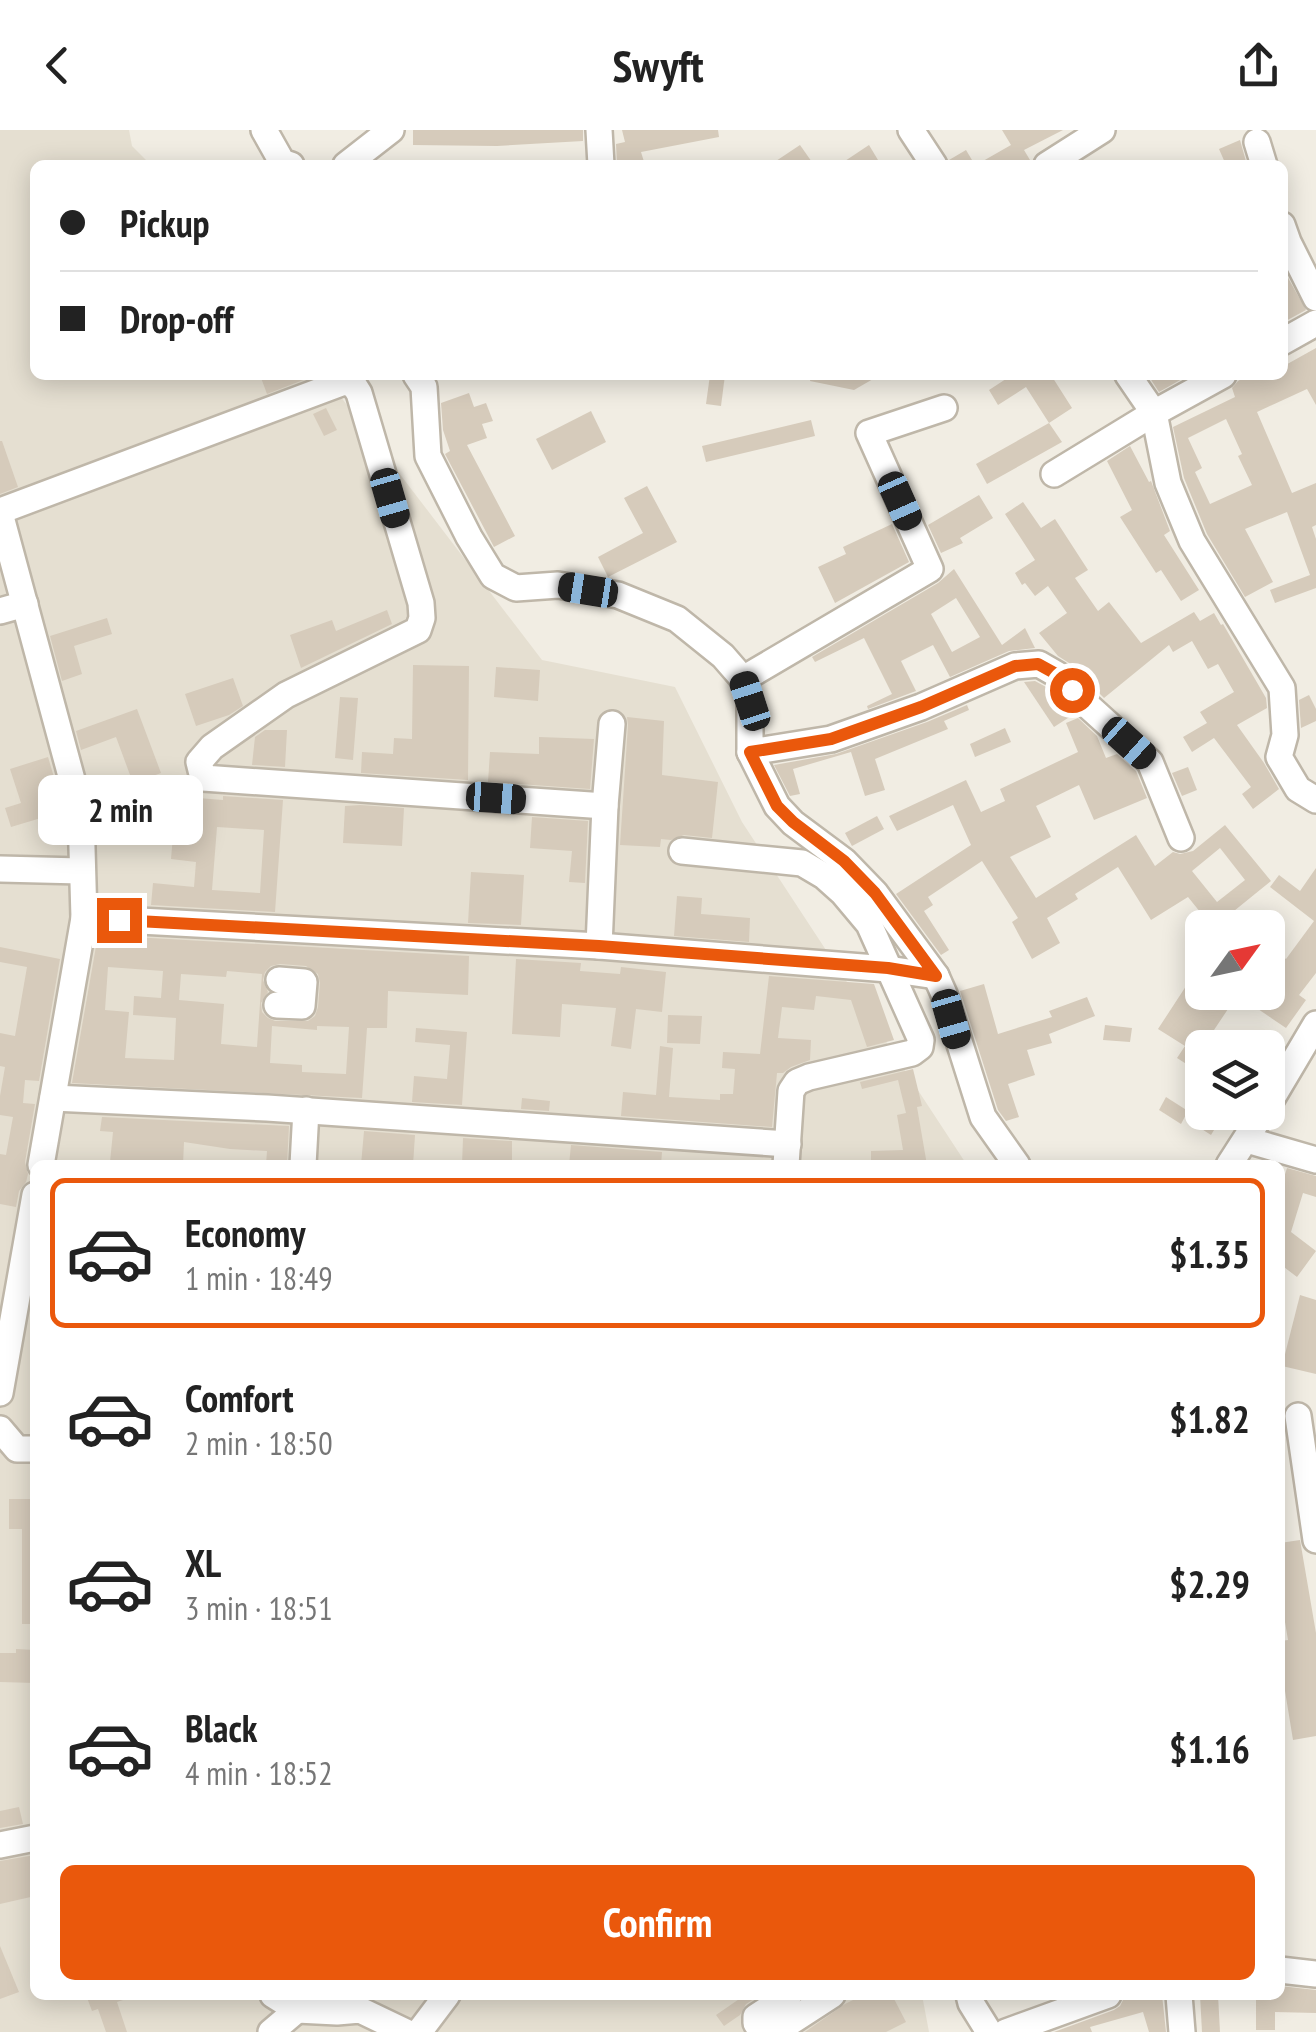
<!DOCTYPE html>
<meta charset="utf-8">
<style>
body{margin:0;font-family:"PT Sans Narrow",sans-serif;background:#f6f6f6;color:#222;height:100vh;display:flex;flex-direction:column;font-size:38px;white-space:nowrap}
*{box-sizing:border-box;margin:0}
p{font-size:32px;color:#767676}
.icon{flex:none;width:55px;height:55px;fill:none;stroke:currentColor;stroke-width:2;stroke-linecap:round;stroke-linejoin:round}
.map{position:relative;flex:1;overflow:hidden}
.sheet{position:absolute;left:30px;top:1030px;width:1255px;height:840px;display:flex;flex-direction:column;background:#fff;border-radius:15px;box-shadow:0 5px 25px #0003}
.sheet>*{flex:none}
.top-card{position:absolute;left:30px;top:30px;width:1258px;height:220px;border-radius:15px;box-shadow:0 5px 25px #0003;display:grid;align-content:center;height:220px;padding:0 30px;background:#fff}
.needle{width:65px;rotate:57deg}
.buttons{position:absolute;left:1185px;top:780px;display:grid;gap:20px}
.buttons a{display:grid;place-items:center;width:100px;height:100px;border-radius:15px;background:#fff;box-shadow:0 5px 25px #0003;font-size:50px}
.end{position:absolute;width:45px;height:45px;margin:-22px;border:12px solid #ea580c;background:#fff;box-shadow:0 0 0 5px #fff}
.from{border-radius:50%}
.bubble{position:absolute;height:70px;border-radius:15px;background:#fff;box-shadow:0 5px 25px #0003;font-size:32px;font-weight:700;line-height:70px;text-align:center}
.car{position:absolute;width:30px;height:60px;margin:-30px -15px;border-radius:12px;box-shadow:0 0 8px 2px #0007;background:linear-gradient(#222 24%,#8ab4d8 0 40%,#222 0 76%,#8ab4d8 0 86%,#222 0)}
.top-card b{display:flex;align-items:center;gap:35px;height:95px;font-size:38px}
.top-card b+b{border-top:2px solid #e0e0e0}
.top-card i{width:25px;height:25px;background:#222}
ul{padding:18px 0 0;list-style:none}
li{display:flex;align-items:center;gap:30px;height:150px;margin:0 20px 15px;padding:0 10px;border:5px solid transparent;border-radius:15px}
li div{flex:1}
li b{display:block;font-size:38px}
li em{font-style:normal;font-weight:700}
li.current{border-color:#ea580c}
li>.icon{width:90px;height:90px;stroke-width:1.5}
.button{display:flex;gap:20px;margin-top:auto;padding:20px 30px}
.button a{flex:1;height:115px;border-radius:15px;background:#ea580c;color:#fff;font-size:40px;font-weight:700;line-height:115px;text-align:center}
header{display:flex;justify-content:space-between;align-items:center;height:130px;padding:0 30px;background:#fff;font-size:45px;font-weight:700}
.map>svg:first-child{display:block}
.residential{fill:#e5dfd1}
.building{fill:#d6cbbb;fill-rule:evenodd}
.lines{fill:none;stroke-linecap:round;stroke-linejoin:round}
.minor-casing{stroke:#bfb7a9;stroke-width:30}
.minor{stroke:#fff;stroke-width:25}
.route{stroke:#ea580c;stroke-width:12}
</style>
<header><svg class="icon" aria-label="back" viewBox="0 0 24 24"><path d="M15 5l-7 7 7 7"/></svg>Swyft<svg class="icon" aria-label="share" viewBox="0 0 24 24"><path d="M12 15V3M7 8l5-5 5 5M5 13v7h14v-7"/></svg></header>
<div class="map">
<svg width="1316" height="1902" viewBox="0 0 1316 1902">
<rect width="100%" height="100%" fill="#f1ede3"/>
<!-- residential -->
<path class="residential" d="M0,0H129L132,16L151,35H35V245H324L542,530L675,557L742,692L967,1035H35V1865H922L929,1902H0Z"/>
<!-- building -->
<g class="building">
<path d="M413,0H583V11L497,16L413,15Z"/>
<path d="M622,0H718L719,7L641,22L645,35H617L616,14L625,12Z"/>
<path d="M1002,0H1063L1024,20L1030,30L1021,35H976L1011,15Z"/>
<path d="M1240,10L1247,35H1226L1219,19Z"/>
<path d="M800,15L814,35H770Z"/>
<path d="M869,15L881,35H839Z"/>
<path d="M966,20L975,35H950L949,30Z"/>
<path d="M1282,137L1306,180L1282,193Z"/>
<path d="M1316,218V275L1307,259L1257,282L1292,363L1316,353V395L1312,397L1316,409V458L1275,473L1270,460L1310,445L1287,382L1245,399L1273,452L1245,467L1207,404L1184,348L1173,297L1235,267L1232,258L1238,251L1248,245H1282V237ZM1226,289L1242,324L1238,326L1252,355L1210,374L1195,342L1202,338L1188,308Z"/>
<path d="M260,245H316L267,264Z"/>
<path d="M710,245H725L721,276L706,274Z"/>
<path d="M811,245H880L854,260L810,251Z"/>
<path d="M1012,245H1051L1072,278L1049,293L1026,257L998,275L989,260Z"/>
<path d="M1148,245H1189L1159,262Z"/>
<path d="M469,263L474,277L486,273L493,291L482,294L487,308L467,315L515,406L494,417L445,324L450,321L443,300L441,273Z"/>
<path d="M326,278L337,300L324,306L313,284Z"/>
<path d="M591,281L606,312L552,340L536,309Z"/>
<path d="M811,290L815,306L706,332L702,316Z"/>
<path d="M1049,293L1062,312L987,354L976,334Z"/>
<path d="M0,311H2L18,357L0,364Z"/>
<path d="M1130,316L1149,352L1151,351L1170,401L1164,405L1199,460L1181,471L1161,440L1156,443L1120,387L1132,380L1107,331Z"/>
<path d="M647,356L677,412L608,447L598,427L643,403L624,368Z"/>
<path d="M979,365L993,388L960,408L963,413L941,423L928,395Z"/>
<path d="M1023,372L1041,398L1055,389L1088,440L1075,448L1098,481L1109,472L1141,513L1194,482L1200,491L1214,483L1221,495L1223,494L1266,568L1267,578L1237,595L1264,633L1279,659L1253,679L1242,664L1251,657L1214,608L1192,622L1183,607L1207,593L1200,582L1234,562L1218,534L1208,539L1192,511L1173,522L1169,515L1104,568L1069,533L1058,526L1039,503L1067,483L1048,456L1035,466L1025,453L1022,455L1015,443L1035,430L1005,384Z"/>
<path d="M892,394L909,432L835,473L818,437L846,424L843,417Z"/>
<path d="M954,439L1002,515L1025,498L1035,518L1009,521L950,547L933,515L901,531L916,561L868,579L867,576L892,564L864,508L815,532L812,527L938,453ZM956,468L980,507L952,522L931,484Z"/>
<path d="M387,480L392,494L301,538L290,505L332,490L336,501Z"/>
<path d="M107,488L112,504L74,516L82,544L62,551L50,506Z"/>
<path d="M413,535L469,536L468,650L361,643L362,622L393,624L394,608L412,609Z"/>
<path d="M496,537L540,540L538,571L494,567Z"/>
<path d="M233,548L243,576L229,585L196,596L185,564Z"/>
<path d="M1035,551L1048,558L1065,576L1071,586L1054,597L1024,552Z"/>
<path d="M1309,565L1316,579V591L1301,598L1299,570Z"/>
<path d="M340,567L358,568L353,630L335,628Z"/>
<path d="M967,575L969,580L944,591L948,599L875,629L885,660L865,666L851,622L793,639L800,664L790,666L774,635L836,624L927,592Z"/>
<path d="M137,579L161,643L133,653L116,607L81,620L76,601Z"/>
<path d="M627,587L664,591L662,645L718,652L712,708L684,705L671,710L661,709L660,717L620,715L628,595Z"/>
<path d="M1078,588L1097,606L1106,628L1117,624L1136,641L1147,668L1094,690L1079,655L1036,676L1051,707L1010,727L1036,768L1136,705L1155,736L1173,722L1180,724L1193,721L1225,695L1271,751L1213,798L1188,767L1151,790L1118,737L1075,764L1078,769L1047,788L1060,813L1032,829L1012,792L1018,788L982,731L928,767L933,775L924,781L949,820L941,825L896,764L971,715L953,675L897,701L889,686L966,650L981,682L1005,671L1000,659L1078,622L1066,593ZM1220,718L1245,750L1217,772L1192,741Z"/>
<path d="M1005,598L1011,612L975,627L970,614Z"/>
<path d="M265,600H287L285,637L252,635L255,607Z"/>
<path d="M539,607L594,609L590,659L488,652L490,622L539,624Z"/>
<path d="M48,627L64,681L11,697L5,678L21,673L10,639Z"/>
<path d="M1188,637L1197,660L1182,666L1172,643Z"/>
<path d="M160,665L223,670V666L283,670L275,782L151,775L153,753L194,757L196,732L171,729L174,694L158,693ZM217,697L264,700L260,763L212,760Z"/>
<path d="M360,675L404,678L402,716L343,713L345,676Z"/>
<path d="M877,686L884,699L852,716L845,703Z"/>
<path d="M532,687L588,691L585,753L569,752L572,721L530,718Z"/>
<path d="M1316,738V843L1299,865L1306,870L1286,898L1258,879L1268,865V815L1286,829L1314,791L1270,757L1279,745L1300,761Z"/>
<path d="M471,742L524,745L521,795L468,793Z"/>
<path d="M677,766L702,768L701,784L750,788L749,812L674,806Z"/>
<path d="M98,805L469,826L468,865L388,861L387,898H367L362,968L72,953ZM280,834L306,836L318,844L320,853L318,877L315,886L308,891H275L268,888L262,882L261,873L268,862L263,850L265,842L271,836ZM108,837L163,841L161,868L134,866L133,885L176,888L174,930L125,928L129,882L105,880ZM227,841L262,844L257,917L221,914L224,874L179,870L181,844L226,847ZM272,896L317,900V896L349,897L346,944L302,942V935L270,933Z"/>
<path d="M0,817L60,829L39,951L25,950L23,973L35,974L25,1032L28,1044L26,1052L19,1061L16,1077L0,1074V1024L6,1025L13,987L0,985V966L5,937L0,936V903L15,906L27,837L0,832Z"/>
<path d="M516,829L581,833L580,841L620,844L621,837L666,842L662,882L636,879L631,919L611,916L616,878L562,874L560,907L512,904Z"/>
<path d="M769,846L874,854L894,910L867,917L851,870L816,866L814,880L782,877L778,908L811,910L810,930L791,937L783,943H777L772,997L621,986L623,962L656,965L660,916L673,918L669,967L720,970V964H733L735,939L722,938L723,922L760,924Z"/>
<path d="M1190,850L1202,858V862H1209L1230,876L1202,918V944L1177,928L1185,916L1158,899Z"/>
<path d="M984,854L998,904L1052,887L1049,881L1087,867L1095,886L1049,904L1052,913L1027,920L1035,945L1008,954L1019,987L1006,991L998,980L960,861Z"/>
<path d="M668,885L702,886L700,914L667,913Z"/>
<path d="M1105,895L1132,898L1130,912L1103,910Z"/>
<path d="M416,898L467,902L462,975L412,972L414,946L447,949L450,915L415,912Z"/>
<path d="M913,939L922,976L917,977L927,1035H871V1021L903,1020L897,985L906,983L898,950L862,959L860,952Z"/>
<path d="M1166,967L1188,981L1181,994L1159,980Z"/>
<path d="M522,968L550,971L549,981L521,979Z"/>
<path d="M1206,982H1225L1211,1005L1197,996Z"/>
<path d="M102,987L289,996L287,1035H266L267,1021L230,1019L184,1012L183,1035L110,1032L113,1002L100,1001Z"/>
<path d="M364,1001L415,1005L413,1035H361Z"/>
<path d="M463,1008L512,1011V1035H462Z"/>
<path d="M571,1015L662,1022L661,1035H569Z"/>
<path d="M1287,1038L1316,1046V1067L1303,1063L1291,1102L1316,1121L1297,1147L1280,1134V1060Z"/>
<path d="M1300,1165L1316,1170V1244L1282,1236Z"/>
<path d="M9,1369H35V1494H22V1399H9Z"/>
<path d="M1300,1410L1316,1503V1606L1293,1610L1285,1561H1280V1511L1288,1510L1280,1462V1413Z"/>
<path d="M16,1519L35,1520V1553L0,1552V1523H16Z"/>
<path d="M19,1677L23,1694L0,1698V1681Z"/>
<path d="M35,1725V1766L0,1774V1731Z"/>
<path d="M0,1816L19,1862L0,1869Z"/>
<path d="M1280,1856L1316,1860V1883L1275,1882V1900H1256V1865H1280Z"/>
<path d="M86,1865H131L132,1867L117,1872L127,1902H106L98,1879L92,1881Z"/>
<path d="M745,1865H760L746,1874L740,1885L724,1896L716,1885Z"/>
<path d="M863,1865H892L906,1892L886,1902H805L845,1874Z"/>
<path d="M1136,1865H1162L1166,1902H1149L1143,1882L1090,1897L1092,1902H1054L1114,1880L1120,1876L1124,1868Z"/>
<path d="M1200,1865H1218L1220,1902H1202Z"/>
</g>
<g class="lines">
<!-- minor casing -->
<g class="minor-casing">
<g id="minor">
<path d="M264,0L282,32L291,35"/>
<path d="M599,0L601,35"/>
<path d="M911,0L934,35"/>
<path d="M1257,12L1264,35"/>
<path d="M346,35L391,0"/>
<path d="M1047,35L1102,0"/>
<path d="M1282,95L1288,112L1316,168"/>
<path d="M1282,212L1316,193"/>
<path d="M416,245L424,257L428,326L469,407L493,446L516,458L558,455L618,465L677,489L723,526L743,549L750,571V622L777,676L793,693L844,731L875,763L936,846L944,864L983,987L1017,1035"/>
<path d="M1128,245L1154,283L1168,353L1192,411L1282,558L1285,605L1279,627L1298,659L1316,670"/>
<path d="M1054,344L1154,283L1223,245"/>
<path d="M0,381L344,252L354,255L359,263L421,473L422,488L418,500L286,565L212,617L199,632L203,648L605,676"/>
<path d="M0,383L81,683L84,788L41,1035"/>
<path d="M0,481L25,474"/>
<path d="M743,549L930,439L869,303L944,278"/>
<path d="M750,622L831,609L921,577L1015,536L1039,534L1058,545L1087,575L1150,632L1181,708"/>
<path d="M682,721L802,733L824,746L843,763L869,794L921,910L920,917L912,923L809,947L797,952L791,961L786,1035"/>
<path d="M0,739L81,741"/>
<path d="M84,788L599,816L888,839L936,846"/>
<path d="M599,816L605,676L612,594"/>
<path d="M277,875L302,876L304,852L279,850"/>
<path d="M53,968L267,978L788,1014"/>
<path d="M1268,975L1316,894"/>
<path d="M1247,1010L1316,1030"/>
<path d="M303,1035L306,980"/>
<path d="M1229,1035L1263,982"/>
<path d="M0,1263L35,1065"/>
<path d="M1298,1286L1316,1410"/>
<path d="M0,1299L17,1319H35"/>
<path d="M0,1715L35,1708"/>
<path d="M1280,1840L1316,1844"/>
<path d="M273,1865L297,1880L337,1882L360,1880L406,1902"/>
<path d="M969,1865L971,1873L989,1902"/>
<path d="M1179,1865L1182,1902"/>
<path d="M271,1902L297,1880"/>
<path d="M419,1902L447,1865"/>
<path d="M762,1902L756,1893V1887L789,1865"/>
<path d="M775,1902L832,1865"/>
<path d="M1006,1902L1108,1865"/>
</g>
</g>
<!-- minor -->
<use href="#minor" class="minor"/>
</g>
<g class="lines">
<!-- route -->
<path class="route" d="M119,790L599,816L888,838L936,846L875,763L844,731L793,692L777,676L750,622L831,609L921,577L1015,536L1038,534L1058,545L1072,560"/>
</g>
</svg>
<div class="buttons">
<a><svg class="needle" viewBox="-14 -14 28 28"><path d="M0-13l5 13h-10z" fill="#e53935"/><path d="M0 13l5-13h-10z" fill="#767676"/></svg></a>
<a><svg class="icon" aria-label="layers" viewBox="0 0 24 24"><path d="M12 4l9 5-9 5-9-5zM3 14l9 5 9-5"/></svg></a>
</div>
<i class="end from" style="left:1072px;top:560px"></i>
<i class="end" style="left:119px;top:790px"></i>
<div class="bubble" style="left:38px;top:645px;width:165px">2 min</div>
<i class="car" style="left:390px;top:368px;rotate:164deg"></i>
<i class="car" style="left:900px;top:371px;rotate:156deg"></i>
<i class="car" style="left:588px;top:460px;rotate:279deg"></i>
<i class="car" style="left:750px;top:571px;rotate:342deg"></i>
<i class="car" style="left:1129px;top:613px;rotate:132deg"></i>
<i class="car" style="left:496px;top:668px;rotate:94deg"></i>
<i class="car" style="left:951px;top:889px;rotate:164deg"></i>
<div class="top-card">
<b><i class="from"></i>Pickup</b>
<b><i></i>Drop-off</b>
</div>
<section class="sheet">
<ul>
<li class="current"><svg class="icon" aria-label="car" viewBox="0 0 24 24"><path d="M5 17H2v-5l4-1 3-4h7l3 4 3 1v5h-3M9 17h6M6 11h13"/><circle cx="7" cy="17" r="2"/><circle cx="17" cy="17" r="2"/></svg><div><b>Economy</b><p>1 min · 18:49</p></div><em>$1.35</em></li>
<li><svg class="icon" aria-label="car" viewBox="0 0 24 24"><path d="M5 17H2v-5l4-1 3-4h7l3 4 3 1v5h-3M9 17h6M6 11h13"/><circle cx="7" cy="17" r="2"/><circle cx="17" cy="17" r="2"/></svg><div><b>Comfort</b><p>2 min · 18:50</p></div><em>$1.82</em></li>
<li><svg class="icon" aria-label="car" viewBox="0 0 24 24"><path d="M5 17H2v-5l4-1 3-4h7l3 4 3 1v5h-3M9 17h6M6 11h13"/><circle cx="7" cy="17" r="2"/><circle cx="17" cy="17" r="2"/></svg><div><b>XL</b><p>3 min · 18:51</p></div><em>$2.29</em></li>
<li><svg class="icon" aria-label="car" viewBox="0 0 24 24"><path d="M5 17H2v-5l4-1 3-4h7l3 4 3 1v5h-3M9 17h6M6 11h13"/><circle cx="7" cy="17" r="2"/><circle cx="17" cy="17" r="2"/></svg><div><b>Black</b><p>4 min · 18:52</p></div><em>$1.16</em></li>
</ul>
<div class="button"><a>Confirm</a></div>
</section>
</div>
